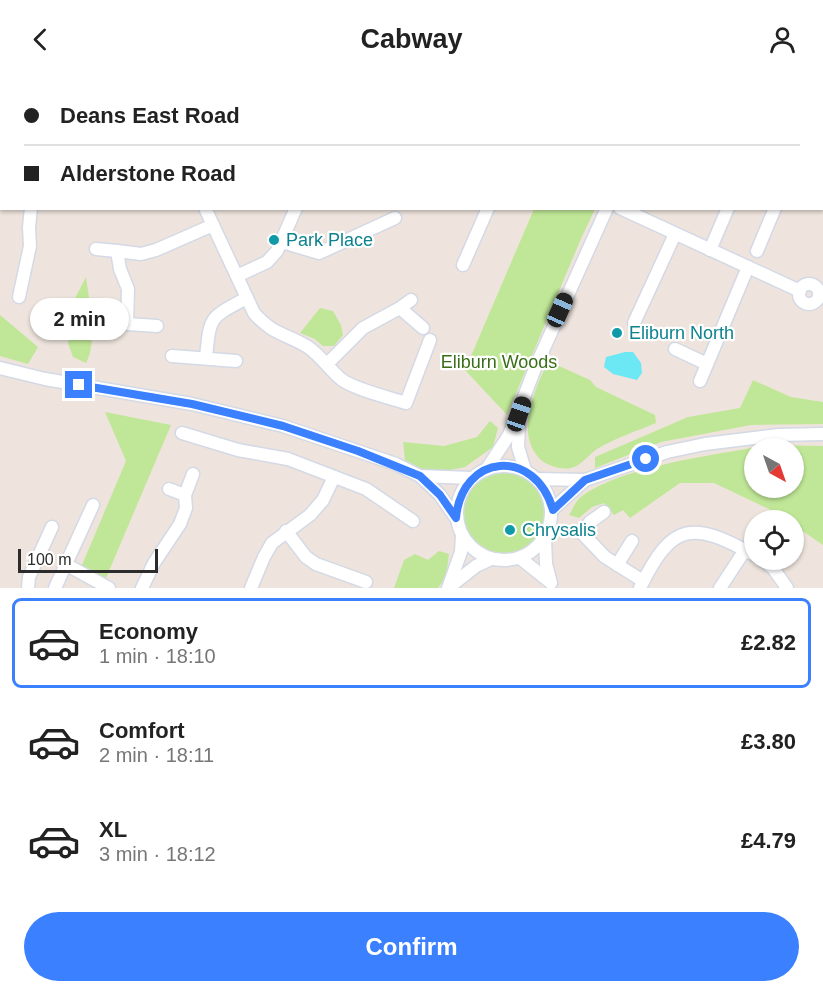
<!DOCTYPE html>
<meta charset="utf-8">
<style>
body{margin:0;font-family:Arial,sans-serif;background:#f2f2f2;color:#222;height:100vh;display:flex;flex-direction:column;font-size:22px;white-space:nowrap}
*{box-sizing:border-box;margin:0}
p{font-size:20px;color:#767676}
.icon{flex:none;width:33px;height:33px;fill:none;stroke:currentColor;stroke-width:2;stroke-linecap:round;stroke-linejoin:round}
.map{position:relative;height:510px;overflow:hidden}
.panel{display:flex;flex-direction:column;background:#fff;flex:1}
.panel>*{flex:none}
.hud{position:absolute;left:0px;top:0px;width:824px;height:132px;box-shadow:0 2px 4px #0004;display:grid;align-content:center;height:132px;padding:0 24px;background:#fff}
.needle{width:39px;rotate:140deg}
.tools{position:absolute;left:744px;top:360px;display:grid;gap:12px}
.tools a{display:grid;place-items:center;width:60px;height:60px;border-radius:50%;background:#fff;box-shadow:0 2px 4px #0004;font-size:30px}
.scale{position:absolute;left:18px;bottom:15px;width:140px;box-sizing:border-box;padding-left:6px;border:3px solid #2c2c2c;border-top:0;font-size:16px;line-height:21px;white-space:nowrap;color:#2c2c2c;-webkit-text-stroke:4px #fff;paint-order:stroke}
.end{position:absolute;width:27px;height:27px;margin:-14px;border:8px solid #3a80ff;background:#fff;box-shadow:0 0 0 3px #fff}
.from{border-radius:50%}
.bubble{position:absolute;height:42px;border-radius:21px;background:#fff;box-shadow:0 2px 4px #0004;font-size:20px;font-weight:700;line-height:42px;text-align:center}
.car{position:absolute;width:18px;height:36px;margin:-18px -9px;border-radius:8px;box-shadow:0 0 4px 2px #0007;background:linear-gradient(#222 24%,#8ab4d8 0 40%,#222 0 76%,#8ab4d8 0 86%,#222 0)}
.hud b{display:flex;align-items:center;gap:21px;height:57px;font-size:22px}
.hud b+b{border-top:2px solid #e0e0e0}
.hud i{width:15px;height:15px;background:#222}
ul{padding:10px 0 0;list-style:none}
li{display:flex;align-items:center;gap:18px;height:90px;margin:0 12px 9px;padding:0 12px;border:3px solid transparent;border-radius:9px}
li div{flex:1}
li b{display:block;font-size:22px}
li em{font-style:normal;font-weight:700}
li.active{border-color:#3a80ff}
li>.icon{width:54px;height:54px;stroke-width:1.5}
.button{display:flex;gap:12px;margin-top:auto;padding:12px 24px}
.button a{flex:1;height:69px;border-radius:36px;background:#3a80ff;color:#fff;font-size:24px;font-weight:700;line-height:69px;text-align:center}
header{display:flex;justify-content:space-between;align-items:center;height:78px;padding:0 24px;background:#fff;font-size:27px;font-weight:700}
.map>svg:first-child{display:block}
.green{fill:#c0e797;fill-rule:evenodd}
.water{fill:#6ce8f5}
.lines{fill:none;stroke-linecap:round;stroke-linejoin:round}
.minor-casing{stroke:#d3d9e5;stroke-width:15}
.minor{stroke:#fff;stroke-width:12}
.route{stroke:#3a80ff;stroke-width:8}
.culture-dot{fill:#0f9aa8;stroke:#fff;stroke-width:2}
.labels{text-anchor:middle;stroke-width:4.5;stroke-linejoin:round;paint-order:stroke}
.culture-label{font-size:18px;fill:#0d838f;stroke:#fff;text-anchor:start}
.park-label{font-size:18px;fill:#386e17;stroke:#fff}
</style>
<header><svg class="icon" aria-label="back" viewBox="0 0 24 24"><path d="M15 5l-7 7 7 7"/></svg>Cabway<svg class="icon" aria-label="person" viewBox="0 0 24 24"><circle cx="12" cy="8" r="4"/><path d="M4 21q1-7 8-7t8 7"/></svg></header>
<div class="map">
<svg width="823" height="510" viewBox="0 0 823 510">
<rect width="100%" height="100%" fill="#eee4dd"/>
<!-- green -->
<g class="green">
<path d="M534,131H595L580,163L507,337L465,292Z"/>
<path d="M86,199C89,222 98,264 86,285L73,279L68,265L72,248L70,230Z"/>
<path d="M320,230L333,233L341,247L343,257L334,268H323L315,261L300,255Z"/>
<path d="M0,237L38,269L28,286L0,278Z"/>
<path d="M548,283L590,302L596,309L655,337L656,345C637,353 615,360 597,371C589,376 581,388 571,390C562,392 548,388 541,382C514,355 535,312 548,283Z"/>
<path d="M753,302L791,319L823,324V346L751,347L661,364L595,390V379L688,339L740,330Z"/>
<path d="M105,334L171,347L106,500L82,487L126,383Z"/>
<path d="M490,343L498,350L493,369L465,389L431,396L405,382L403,364L444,368L477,359Z"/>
<path d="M768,367L823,368V467L794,447V442H787L775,434L714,405H680L630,440L623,432L614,437L604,425L592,429L579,440L569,437C573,431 576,422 582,418C626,387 715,377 768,367ZM754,370H794V410H754Z"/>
<circle cx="504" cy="435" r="42"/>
<path d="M439,473L449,476L446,499L438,510H394L404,482L415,476L428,482Z"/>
</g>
<!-- water -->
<path class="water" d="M625,274H633L641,285L642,295L637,302L613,296L604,289L606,279Z"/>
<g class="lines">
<!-- minor casing -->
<g class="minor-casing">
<g id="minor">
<path d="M89,0V2"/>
<path d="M460,0L462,2"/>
<path d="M24,2V0"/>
<path d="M180,2L181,0"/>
<path d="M220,2L221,0"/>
<path d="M494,2L498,0"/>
<path d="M552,2L553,0"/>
<path d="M666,2L667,0"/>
<path d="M0,46L2,43"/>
<path d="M205,130L254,235C273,257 285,255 308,269C321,278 329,291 341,301C351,310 390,320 406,325L430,262"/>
<path d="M620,130L800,213"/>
<path d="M282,164L319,175L395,140"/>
<path d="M96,171L117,173"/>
<path d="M710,172L728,130"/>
<path d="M757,173L775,130"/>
<path d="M463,187L488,130"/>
<path d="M237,198L267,184L277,173L296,130"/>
<circle cx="809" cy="216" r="10"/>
<path d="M19,219L30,168L29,149L31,130"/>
<path d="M400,230L411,222"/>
<path d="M634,245L675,156"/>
<path d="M157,248L127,246L128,211L120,191L117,173L141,176L156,172L213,147"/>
<path d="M675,271L707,286"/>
<path d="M172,278L236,283"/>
<path d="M206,280C210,238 209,240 247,220"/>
<path d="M327,286L363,250L400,230L423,250"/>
<path d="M0,290L45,301L192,326L283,348L396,386L420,398L471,400"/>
<path d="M700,303L748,189"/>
<path d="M519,343L518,369L525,392"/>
<path d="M182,355L238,372L288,381L366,411L413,443"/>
<circle cx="504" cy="435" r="47"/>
<path d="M486,392L509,357L536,288L607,130"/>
<path d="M420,398L440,417L456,440"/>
<path d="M537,401L585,402L667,374L705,366L778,357L823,356"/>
<path d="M169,411L185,417"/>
<path d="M553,431L585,402"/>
<path d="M604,434L590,444L582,455L605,479L643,503"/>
<path d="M286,453L306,479L316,486L366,504"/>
<path d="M545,460L546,486L551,505"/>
<path d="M520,480L550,504"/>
<path d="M762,482L773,490L787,510"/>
<path d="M65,486L109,510"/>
<path d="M617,487L632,463"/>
<path d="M452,507L476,488L491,481"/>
<path d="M28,510L29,499L52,449"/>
<path d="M55,510L93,427"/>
<path d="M142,510L154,485L180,446L186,430L185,417L193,396"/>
<path d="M251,510L264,479L272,465L310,437L323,422L334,399"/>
<path d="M448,510L461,474L462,457"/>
<path d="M640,510C672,443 693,443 754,477"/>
<path d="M720,510L745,472"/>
</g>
</g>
<!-- minor -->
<use href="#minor" class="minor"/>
</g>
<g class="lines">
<!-- route -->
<path class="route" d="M79,307L192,326L283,348L358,373L420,398L440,417L456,440C462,375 535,369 553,432L585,402L646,381"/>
</g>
<!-- markers -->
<g class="culture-dot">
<circle cx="274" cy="162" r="6"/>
<circle cx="617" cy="255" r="6"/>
<circle cx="510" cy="452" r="6"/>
</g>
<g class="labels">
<!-- culture labels -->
<g class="culture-label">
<text x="286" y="168">Park Place</text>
<text x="629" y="261">Eliburn North</text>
<text x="522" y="458">Chrysalis</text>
</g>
<!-- park labels -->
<g class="park-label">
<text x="499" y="290">Eliburn Woods</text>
</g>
</g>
</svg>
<div class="tools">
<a><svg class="needle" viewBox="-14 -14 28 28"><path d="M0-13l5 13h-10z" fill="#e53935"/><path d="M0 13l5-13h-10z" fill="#767676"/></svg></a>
<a><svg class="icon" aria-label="locate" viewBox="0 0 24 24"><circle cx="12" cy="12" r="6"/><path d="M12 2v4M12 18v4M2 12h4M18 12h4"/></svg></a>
</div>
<div class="scale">100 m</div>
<i class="end from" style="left:646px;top:381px"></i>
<i class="end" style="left:79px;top:307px"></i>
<div class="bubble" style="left:30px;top:220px;width:99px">2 min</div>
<i class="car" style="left:560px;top:232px;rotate:24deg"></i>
<i class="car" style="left:519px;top:336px;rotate:19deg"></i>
<div class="hud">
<b><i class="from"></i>Deans East Road</b>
<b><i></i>Alderstone Road</b>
</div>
</div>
<section class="panel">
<ul>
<li class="active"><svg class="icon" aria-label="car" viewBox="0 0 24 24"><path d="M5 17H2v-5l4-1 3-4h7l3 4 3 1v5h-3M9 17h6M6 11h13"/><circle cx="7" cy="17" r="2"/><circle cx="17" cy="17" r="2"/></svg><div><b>Economy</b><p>1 min · 18:10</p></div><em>£2.82</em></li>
<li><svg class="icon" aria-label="car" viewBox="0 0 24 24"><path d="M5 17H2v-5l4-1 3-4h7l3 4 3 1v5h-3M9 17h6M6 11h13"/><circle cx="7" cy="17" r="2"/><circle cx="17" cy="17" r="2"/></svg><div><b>Comfort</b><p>2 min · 18:11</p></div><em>£3.80</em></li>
<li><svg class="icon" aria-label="car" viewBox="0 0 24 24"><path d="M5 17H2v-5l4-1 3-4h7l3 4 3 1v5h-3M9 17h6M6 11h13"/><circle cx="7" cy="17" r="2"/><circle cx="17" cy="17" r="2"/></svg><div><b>XL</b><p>3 min · 18:12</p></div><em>£4.79</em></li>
</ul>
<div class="button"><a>Confirm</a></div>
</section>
